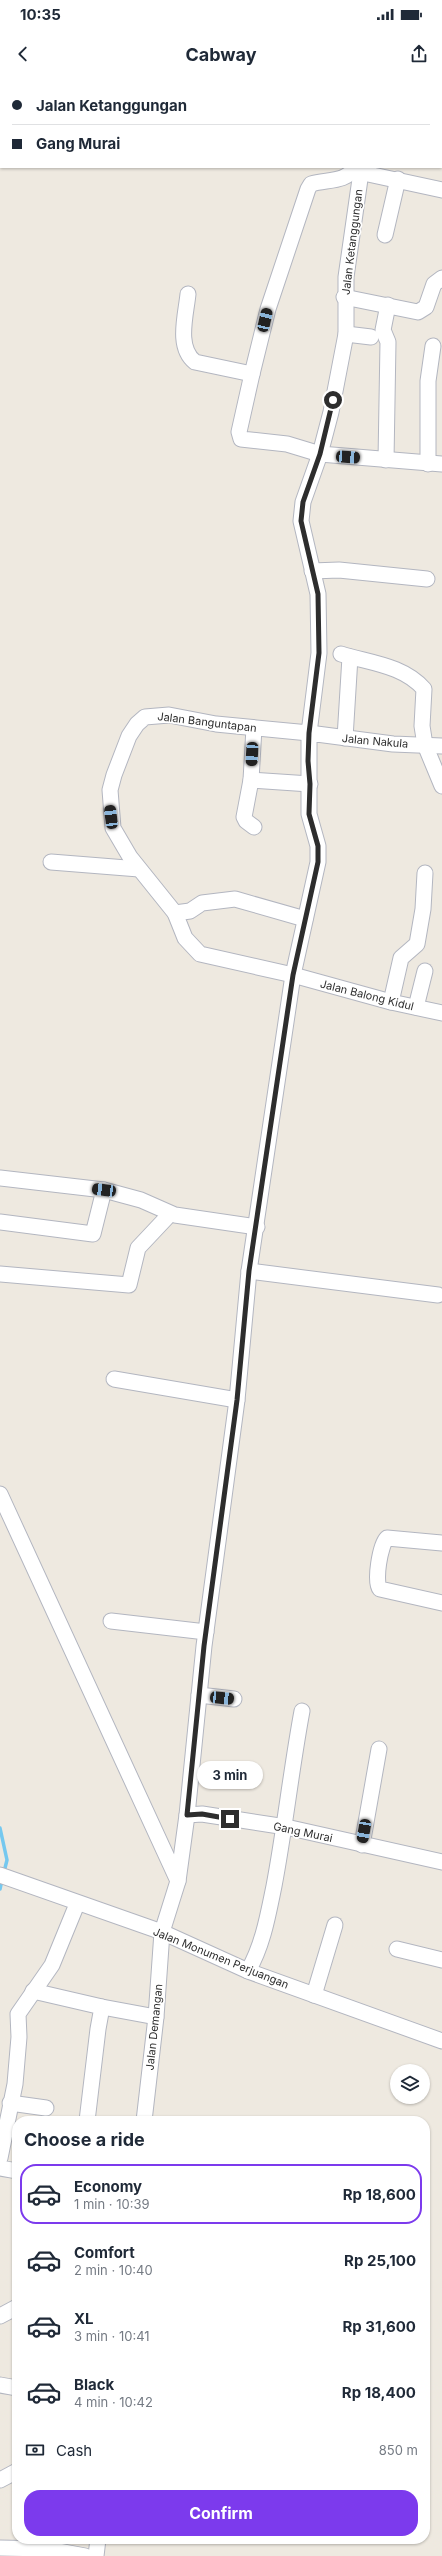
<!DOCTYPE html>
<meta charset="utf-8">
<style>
body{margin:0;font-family:Inter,sans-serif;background:#f2f2f3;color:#1f2937;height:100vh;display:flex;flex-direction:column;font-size:15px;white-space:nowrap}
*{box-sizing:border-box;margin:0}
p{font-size:13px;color:#747a83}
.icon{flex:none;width:22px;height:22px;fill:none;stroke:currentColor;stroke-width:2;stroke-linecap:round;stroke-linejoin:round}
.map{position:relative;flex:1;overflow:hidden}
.details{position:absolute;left:12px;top:2036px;width:418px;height:428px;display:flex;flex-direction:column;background:#fff;border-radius:16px;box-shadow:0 1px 3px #0004}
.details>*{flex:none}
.banner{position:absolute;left:0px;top:0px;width:442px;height:88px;box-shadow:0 1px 3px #0004;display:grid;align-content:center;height:88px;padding:0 12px;background:#fff}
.fabs{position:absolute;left:390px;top:1984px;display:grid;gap:8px}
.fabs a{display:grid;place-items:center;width:40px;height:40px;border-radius:50%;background:#fff;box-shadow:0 1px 3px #0004;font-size:20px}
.end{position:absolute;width:18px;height:18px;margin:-9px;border:5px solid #2d2d2d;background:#fff;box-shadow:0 0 0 2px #fff}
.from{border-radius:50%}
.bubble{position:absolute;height:28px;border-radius:14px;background:#fff;box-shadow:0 1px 3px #0004;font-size:13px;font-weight:700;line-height:28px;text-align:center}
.car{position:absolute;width:12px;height:24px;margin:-12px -6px;border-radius:5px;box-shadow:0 0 3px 1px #0007;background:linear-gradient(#222 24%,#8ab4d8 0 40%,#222 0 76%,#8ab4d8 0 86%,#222 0)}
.banner b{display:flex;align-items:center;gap:14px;height:38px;font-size:15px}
.banner b+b{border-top:1px solid #e0e1e3}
.banner i{width:10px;height:10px;background:#1f2937}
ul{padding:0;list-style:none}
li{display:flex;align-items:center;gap:12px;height:60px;margin:0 8px 6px;padding:0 4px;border:2px solid transparent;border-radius:16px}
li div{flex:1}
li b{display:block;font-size:15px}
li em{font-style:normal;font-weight:700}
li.on{border-color:#7c3aed}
li>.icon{width:36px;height:36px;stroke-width:1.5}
h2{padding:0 12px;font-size:18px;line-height:48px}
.pay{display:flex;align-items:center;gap:10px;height:44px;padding:0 12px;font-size:15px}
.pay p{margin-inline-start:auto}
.action{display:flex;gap:8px;margin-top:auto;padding:8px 12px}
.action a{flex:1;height:46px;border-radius:16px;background:#7c3aed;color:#fff;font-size:16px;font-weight:700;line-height:46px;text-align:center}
.status{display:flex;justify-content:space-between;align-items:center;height:28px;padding:0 20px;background:#fff;direction:ltr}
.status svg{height:11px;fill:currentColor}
header{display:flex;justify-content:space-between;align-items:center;height:52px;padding:0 12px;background:#fff;font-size:18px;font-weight:700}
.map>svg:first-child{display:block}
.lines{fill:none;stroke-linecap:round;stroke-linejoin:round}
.stream{stroke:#75c8ef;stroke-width:3.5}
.minor-casing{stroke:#b3b6c0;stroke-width:17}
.minor{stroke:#fff;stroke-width:15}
.route{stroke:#2d2d2d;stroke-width:5}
.labels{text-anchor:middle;stroke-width:3.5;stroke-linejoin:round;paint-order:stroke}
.street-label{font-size:11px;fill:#2d2d2d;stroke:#fff}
</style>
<div class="status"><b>10:35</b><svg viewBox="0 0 49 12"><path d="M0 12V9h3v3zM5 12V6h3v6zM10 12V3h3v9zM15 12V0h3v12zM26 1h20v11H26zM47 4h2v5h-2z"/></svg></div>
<header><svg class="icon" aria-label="back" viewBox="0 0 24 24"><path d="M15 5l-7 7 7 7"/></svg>Cabway<svg class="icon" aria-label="share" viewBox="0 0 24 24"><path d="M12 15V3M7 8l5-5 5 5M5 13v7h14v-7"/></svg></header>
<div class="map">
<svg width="442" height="2476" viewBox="0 0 442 2476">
<rect width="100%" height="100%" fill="#eee9e0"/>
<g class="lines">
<!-- stream -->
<g class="stream">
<path d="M7,1L8,0"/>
<path d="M94,1V0"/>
<path d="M0,7L1,6"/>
<path d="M0,57H1"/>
<path d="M0,1748L7,1780L4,1792"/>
<path d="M0,1809L2,1800"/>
</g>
<!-- minor casing -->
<g class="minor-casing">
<g id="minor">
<path d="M311,1V0"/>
<path d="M420,1V0"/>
<path d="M354,87L368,94L442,110"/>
<path d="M361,92L346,197V254L331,332L320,374L303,422L301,441L318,514L319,573L309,653L216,644L169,635L145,637L137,644L129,656L114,695L110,710L113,748L130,777L175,833L185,858L200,874L293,895L391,922L442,933"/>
<path d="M385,155L398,99"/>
<path d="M188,214C186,235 176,267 195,282L252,294L239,352L241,359L287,364L320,374L442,384"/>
<path d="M344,217L418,232L426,227L434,204L442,198"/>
<path d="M346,254L371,257"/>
<path d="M252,294L268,229L308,109L311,104C327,99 346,103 355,87"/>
<path d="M386,380L388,262L383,250L388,225"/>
<path d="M428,384V301L433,266"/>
<path d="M312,491L339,490L427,499"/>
<path d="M341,574C370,583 403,585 424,609L422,646L425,665L442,706"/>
<path d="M254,648L251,700L244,737L246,741L254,747"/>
<path d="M345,658L350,577"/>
<path d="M251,700L310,704"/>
<path d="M51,782L139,789"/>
<path d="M175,833L190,831L202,823L235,819L305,839"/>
<path d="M391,922L401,878L417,864L423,829L425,793"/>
<path d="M416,927L425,891"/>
<path d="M0,1098L104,1110L141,1120L175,1135L257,1147"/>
<path d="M0,1142L93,1154L104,1110"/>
<path d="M249,1191L438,1215"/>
<path d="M0,1194L129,1205L138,1168L170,1134"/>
<path d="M114,1299L237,1320"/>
<path d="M0,1414L178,1801"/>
<path d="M442,1463L387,1458C380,1465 374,1502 380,1509L442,1523"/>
<path d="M111,1541L206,1552"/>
<path d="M199,1615L234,1619"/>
<path d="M187,1735L202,1734L286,1747L442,1782"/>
<path d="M362,1765L379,1669"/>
<path d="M0,1795L162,1852L248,1891L442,1961"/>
<path d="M397,1869L442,1880"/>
<path d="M248,1891C263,1865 268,1835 274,1806C285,1748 291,1690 302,1631"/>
<path d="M33,1911L102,1927L98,1949L87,2041"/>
<path d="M314,1915L335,1845"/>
<path d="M102,1927L156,1937"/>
<path d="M10,2023L46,2028"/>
<path d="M144,2041L156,1937L162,1852L178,1801L187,1735L204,1566L237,1320L249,1191L293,895L318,782V766L309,734V653L393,664L442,666"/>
<path d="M0,2078L15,2004L19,1957L18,1934L52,1885L77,1824"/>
<path d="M0,2088L17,2091"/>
<path d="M0,2236L17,2227"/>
<path d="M0,2305L17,2308"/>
<path d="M0,2400L17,2391"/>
<path d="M0,2468L47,2469L85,2476"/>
<path d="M96,2476L98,2459"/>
</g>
</g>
<!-- minor -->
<use href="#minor" class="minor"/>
</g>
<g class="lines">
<!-- route -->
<path class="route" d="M230,1739L202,1734L187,1735L204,1566L237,1320L249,1191L293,895L318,782V766L309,734L310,704L308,681L309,653L319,573L318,514L301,441L303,422L320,374L333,320"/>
</g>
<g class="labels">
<!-- street labels -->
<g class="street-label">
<text transform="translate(352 162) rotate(-83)" y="4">Jalan Ketanggungan</text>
<text transform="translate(207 642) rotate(7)" y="4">Jalan Banguntapan</text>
<text transform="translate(375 661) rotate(5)" y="4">Jalan Nakula</text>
<text transform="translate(367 915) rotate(14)" y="4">Jalan Balong Kidul</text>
<text transform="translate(303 1752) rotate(12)" y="4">Gang Murai</text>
<text transform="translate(221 1878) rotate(22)" y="4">Jalan Monumen Perjuangan</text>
<text transform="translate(154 1947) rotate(-84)" y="4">Jalan Demangan</text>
</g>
</g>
</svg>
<div class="fabs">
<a><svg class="icon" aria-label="layers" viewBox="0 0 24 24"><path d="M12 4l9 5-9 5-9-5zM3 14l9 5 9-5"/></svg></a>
</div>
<i class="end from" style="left:333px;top:320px"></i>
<i class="end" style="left:230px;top:1739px"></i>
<div class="bubble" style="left:197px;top:1681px;width:66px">3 min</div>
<i class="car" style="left:265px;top:240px;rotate:13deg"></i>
<i class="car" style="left:348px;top:377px;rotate:94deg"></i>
<i class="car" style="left:252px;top:674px;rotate:183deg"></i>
<i class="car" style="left:111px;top:737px;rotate:353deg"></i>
<i class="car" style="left:104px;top:1110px;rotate:277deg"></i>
<i class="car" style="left:222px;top:1618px;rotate:96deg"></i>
<i class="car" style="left:364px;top:1751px;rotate:190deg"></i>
<div class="banner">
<b><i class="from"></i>Jalan Ketanggungan</b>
<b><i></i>Gang Murai</b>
</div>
<section class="details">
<h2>Choose a ride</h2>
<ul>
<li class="on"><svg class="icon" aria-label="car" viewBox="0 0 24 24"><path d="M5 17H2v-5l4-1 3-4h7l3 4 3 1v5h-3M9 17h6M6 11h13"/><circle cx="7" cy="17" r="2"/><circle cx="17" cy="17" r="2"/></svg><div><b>Economy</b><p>1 min · 10:39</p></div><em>Rp 18,600</em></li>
<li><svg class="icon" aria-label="car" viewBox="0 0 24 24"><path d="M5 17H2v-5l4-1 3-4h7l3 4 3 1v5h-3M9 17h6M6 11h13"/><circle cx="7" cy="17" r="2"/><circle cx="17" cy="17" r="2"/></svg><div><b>Comfort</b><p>2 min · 10:40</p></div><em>Rp 25,100</em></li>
<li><svg class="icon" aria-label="car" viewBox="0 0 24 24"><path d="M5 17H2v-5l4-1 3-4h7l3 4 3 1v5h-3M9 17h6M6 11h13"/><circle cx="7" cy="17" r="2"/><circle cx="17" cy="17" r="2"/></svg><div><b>XL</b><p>3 min · 10:41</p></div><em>Rp 31,600</em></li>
<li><svg class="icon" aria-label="car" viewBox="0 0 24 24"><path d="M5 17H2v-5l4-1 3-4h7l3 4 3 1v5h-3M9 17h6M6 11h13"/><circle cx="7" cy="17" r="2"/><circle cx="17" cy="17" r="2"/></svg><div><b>Black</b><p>4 min · 10:42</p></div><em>Rp 18,400</em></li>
</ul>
<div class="pay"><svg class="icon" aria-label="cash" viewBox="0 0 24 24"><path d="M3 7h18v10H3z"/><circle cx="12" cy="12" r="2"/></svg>Cash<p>850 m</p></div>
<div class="action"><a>Confirm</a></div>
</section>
</div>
